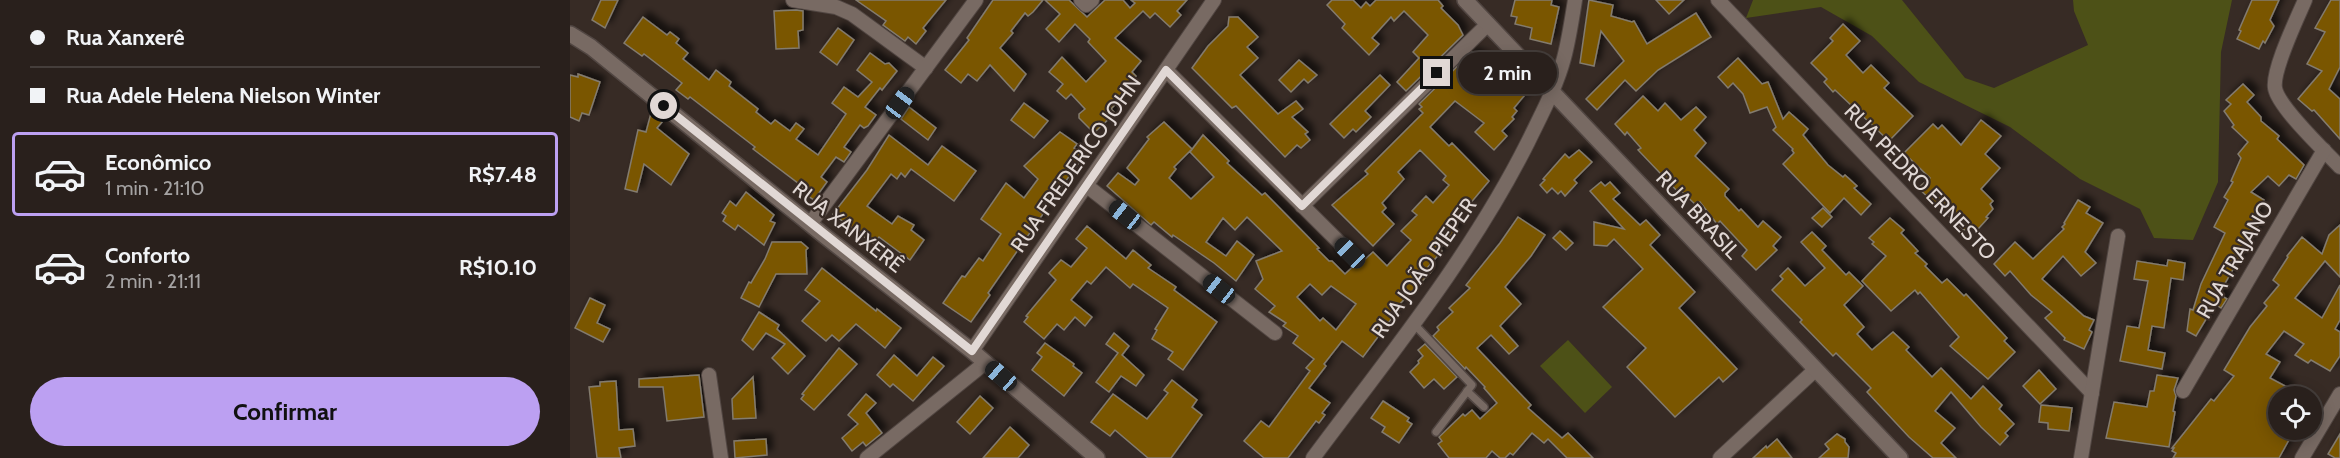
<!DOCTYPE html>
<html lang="pt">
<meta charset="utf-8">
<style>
body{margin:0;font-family:Cabin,sans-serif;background:#312825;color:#f1f3f6;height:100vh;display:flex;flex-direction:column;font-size:22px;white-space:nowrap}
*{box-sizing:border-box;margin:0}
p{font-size:20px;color:#a5a3a3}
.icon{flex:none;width:33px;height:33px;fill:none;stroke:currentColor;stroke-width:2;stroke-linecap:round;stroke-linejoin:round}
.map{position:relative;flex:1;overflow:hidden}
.sheet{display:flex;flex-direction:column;background:#29201c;width:570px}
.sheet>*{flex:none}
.banner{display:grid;align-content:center;height:132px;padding:0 30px;background:#29201c}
.fabs{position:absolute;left:1698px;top:386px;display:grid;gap:12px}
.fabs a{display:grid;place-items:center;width:54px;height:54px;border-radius:50%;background:#29201c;box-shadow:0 3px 15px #0003,0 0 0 2px #453e3b;font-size:30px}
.end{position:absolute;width:27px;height:27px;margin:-14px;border:8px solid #e1d8d5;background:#111;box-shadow:0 0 0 3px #111}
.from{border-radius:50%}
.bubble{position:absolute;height:42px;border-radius:21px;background:#29201c;box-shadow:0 3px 15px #0003,0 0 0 2px #453e3b;font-size:20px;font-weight:700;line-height:42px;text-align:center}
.car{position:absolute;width:18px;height:36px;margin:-18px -9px;border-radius:8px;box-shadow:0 0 4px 2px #0007;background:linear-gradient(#222 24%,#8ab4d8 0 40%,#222 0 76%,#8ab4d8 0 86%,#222 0)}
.banner b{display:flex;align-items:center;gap:21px;height:57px;font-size:22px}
.banner b+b{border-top:2px solid #453e3b}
.banner i{width:15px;height:15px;background:#f1f3f6}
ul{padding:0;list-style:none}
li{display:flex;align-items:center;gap:18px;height:84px;margin:0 12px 9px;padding:0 18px;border:3px solid transparent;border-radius:6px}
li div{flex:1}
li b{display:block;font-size:22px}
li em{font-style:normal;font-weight:700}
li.current{border-color:#bca0f2}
li>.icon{width:54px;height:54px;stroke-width:1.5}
.action{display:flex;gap:12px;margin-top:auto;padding:12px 30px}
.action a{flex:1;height:69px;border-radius:36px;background:#bca0f2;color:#111;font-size:24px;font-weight:700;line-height:69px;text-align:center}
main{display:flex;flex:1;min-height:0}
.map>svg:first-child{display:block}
.green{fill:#4d5117}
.building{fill:#7a5600;stroke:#837b6e;stroke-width:1.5;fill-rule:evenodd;filter:url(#shadow)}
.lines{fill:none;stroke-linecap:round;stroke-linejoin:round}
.service-casing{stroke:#514642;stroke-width:10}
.minor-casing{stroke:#514642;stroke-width:16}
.tertiary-casing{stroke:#514642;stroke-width:18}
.service{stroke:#786a63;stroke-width:7}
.minor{stroke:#786a63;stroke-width:14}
.tertiary{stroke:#786a63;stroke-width:15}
.route{stroke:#e1d8d5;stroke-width:8}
.labels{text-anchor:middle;stroke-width:4.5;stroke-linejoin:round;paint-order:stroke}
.street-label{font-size:21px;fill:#e1d8d5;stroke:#372b25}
</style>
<main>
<section class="sheet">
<div class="banner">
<b><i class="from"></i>Rua Xanxerê</b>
<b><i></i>Rua Adele Helena Nielson Winter</b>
</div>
<ul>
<li class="current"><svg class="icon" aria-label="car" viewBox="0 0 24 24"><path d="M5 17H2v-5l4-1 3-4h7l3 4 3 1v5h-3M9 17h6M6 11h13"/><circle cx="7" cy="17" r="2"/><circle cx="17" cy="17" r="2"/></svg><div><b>Econômico</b><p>1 min · 21:10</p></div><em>R$7.48</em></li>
<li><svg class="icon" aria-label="car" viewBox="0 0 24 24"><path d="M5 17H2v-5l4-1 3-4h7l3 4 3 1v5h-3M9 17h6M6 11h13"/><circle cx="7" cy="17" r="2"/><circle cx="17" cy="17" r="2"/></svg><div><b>Conforto</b><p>2 min · 21:11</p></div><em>R$10.10</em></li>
</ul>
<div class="action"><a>Confirmar</a></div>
</section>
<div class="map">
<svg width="1770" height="458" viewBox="0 0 1770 458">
<defs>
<filter id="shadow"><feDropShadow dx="5.5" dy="-5.5" stdDeviation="3" flood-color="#0009"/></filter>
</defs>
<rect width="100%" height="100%" fill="#372b25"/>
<!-- green -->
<g class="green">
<path d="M1183,0H1332L1395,78L1424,88L1518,45L1504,11L1503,0H1662L1651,52L1648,182L1623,240L1584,238L1570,209L1510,179L1440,127L1349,82L1302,36L1251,7L1176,18Z"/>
<path d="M998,340L1042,387L1015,413L970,366Z"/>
</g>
<!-- building -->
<g class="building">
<path d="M31,0H48L35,28L22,20Z"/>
<path d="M286,0H376L353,28L356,31L346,44L338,37L335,41L313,25L316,21Z"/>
<path d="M423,0H473L463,12L458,16L455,13L441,31L443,33L430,48L456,74L444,91L420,65L407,81L398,74L391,83L375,70L399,40L397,38Z"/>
<path d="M475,0H499L517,17L535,0H553L560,8L565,3L561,0H617L607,11L611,15L600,27L585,13L580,18L573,11L545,38L571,61L562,72L566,76L557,88L559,90L541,109L545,113L524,133L509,118V114L515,109L501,94L496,99L487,91L493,84L479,72L492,57L516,82L536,61L518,42L520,39L505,24L489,42L476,29L490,14Z"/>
<path d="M762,0H783L791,8L796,2L800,6L806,0H868L873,6L871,8L888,25L893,35L836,91L827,82L849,58L843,52L858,35L834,11L824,21L821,17L802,38L809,44L799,55L772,28L775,24L757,5Z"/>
<path d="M945,0H982L981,5L989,7L981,44L960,39L962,28L945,24L947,17L941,16Z"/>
<path d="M1019,0L1043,5L1041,16L1062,22L1064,21L1077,44L1126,13L1141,37L1088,70L1066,91L1055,80L1027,110L1016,99L1054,61L1031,31L1024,66L1010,63Z"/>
<path d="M1086,0H1114L1099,14Z"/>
<path d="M1682,0H1709L1700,20L1704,26L1695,43L1693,41L1689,49L1667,39L1671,31L1669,30Z"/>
<path d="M1761,0H1770V67L1759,89L1770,99V139L1744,110L1742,111L1728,99L1752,71L1737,64L1755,32L1745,28Z"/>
<path d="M226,10L233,11V30L228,31L229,48L206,49L204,11Z"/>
<path d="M73,17L97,35L100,32L109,39L106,43L118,53L113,59L139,80L146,70L161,82L159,86L188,109L186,112L201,124L205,120L220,131L226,123L234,129L226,139L248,155L276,114L262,103L274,87L288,97L302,82L287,70L300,53L315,64L319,63L327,71L312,90L310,88L295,107L306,115L298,126L294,128L290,125L274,147L281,152L274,162L266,157L251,177L257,182L244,200L230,191L233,187L183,149L185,147L120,97L118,99L106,90L112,83L74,54L72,56L54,43Z"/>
<path d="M659,17H668L688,37L677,47L688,58L670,75L708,114L726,101L733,109L722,117L738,132L735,134L740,140L731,148L727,145L715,157L666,106L662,108L622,68L638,46L658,26Z"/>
<path d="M1273,24L1290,41L1276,55L1293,73L1301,65L1319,83L1314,88L1343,116L1319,141L1265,90L1263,92L1254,82L1257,79L1241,63L1263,41L1260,38Z"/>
<path d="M268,28L284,40L267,65L250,52Z"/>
<path d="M902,52L910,58L911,56L954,96L944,108L947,111L942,117L944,119L932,131L937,136L924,150L905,132L914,123L885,101L860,127L879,146L882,143L919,181L899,205L895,201L878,222L887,229L870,248L872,251L858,267L862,271L822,312L825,314L793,357L772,341L754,364L756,366L739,388L760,403L752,413L755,415L749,423L746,421L718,458H694L674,441L691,421L699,427L740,371L736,368L744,359L723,343L728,336L713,326L716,323L699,312L705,306L685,289L693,279L686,261L712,251L677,217L665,230L653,218L636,242L656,256L667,241L684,255L666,281L644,263L603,235L602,237L584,222L581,225L537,186L548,173L565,185L569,180L557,168L579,139L577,137L594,122L622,149L604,167L606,169L599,178L621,199L644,177L620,152L633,135L659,161L657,163L692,195L695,193L749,248L747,249L759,261H762L775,274L789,261L791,263L803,252L817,266L841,240L831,231L847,215L842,211L856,196L863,203L879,185L873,180L876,176L850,150L828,172L834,179L812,203L816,208L812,212L824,224L803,246L762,205L798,174L795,171L853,113L849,109L852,107L849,104ZM740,284L752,295L761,286L786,304L766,330L753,318L750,321L727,297Z"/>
<path d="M1168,58L1192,84L1198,82L1213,119L1219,112L1238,129L1233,135L1258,165L1273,177L1275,175L1287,186L1284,188L1301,204L1291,215L1274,198L1260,213L1213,164L1224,153L1222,150L1223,149L1203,130L1206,127L1197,107L1180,113L1173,94L1163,83L1158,88L1148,77Z"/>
<path d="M729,60L747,75L738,83L734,79L721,92L709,80Z"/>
<path d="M8,74L30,82L19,115L12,113L9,121L0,117V75L8,77Z"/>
<path d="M810,75L820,85L795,111L801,117L786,132L783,129L774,138L760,124Z"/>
<path d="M1673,84L1684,95L1677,102L1691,117V121L1709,136L1707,139L1734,165L1726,179L1719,175L1709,186L1698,176L1681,192L1694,200L1684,218L1690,222L1649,294L1657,299L1651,308L1645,304L1626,336L1617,331L1620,309L1623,310L1631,284L1655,233L1644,227L1658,200L1654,197L1663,182L1661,181L1671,158L1668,154L1678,142L1662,127L1664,125L1654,111L1661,104L1656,100Z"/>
<path d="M1073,96L1088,111L1095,103L1111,120L1126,107L1136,117L1124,130L1136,143L1125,156L1159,189L1155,193V196L1169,211L1171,209L1188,227L1193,221L1211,237L1203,246L1207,250L1186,270L1172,256L1177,250L1150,221L1147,224L1130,202L1127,206L1110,190L1108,192L1068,150L1071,148L1057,132L1055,135L1045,124Z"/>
<path d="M454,103L478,121L464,138L441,120Z"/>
<path d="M339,107L366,128L358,140L331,119Z"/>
<path d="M81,113L92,122L87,128L119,154L101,185L74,164L67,192L55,189L68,130L76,132Z"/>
<path d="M1411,120L1431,136L1415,154L1430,168L1411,189L1423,201L1420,204L1423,209L1416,217L1418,218L1408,229L1405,227L1394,230L1348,188L1360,178L1334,153L1363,124L1368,129L1372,125L1391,145Z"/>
<path d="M490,132L507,144L504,148L514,156L487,193L483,190L468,210L473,214L418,293L420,295L401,322L373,303L392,276L395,277L409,258L413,261L431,234L411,219L436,183L454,198L468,179L454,166Z"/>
<path d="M319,135L358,165L372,146L406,171L384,201L341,169L335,177L331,173L327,179L321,174L297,206L322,224L328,216L344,225L341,230L354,240L340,260L309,237L304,244L263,214L297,170Z"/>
<path d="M1009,150L1022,162L1004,180L1007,183L995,196L991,191L988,194L982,188L977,193L970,185L975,180L973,179L995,154L999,158Z"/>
<path d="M1031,182L1035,186L1040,182L1050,193L1043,199L1070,225L1076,220L1090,235L1080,245L1125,292L1109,308L1167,369L1153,382L1149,377L1105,417L1057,367L1076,348L1033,307L1073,269L1044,239L1037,246L1024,245V222L1054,229L1020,191Z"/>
<path d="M176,192L204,215L200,221L205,223L194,245L168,225L165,230L153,221L156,216L152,213L160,201L166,206Z"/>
<path d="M1508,200L1520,207L1516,213L1533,223L1515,252L1526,263L1511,276L1493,256L1472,279L1514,316L1524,320L1519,330L1522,332L1514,349L1494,340L1495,338L1475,318L1482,312L1461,295L1440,271L1435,276L1424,264L1445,242L1463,259L1494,229L1492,227L1495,224L1494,223Z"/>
<path d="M1253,208L1262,217L1252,227L1242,218Z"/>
<path d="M948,217L975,235L961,256L935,287L951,304L930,326L948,346L939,354L921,335L907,348L961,405L958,408L992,438L998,433L1023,458H997L978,439L974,443L962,433L943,455L940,453L935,458H930L922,451L916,458H879L868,444L872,441L869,437L893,414L895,416L902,410L910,419L927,403L914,388L915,387L896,367L895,369L863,336L869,330L867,327L883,312L879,308L900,288L896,285L930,243Z"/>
<path d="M1320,218L1334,230L1331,233L1348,251L1345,253L1357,264L1355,266L1372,283L1377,279L1394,296L1396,294L1437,338L1434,341L1445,352L1418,379L1380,346L1389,337L1350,292L1348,294L1345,290L1321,311L1292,281L1316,256L1302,244L1304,242L1299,238Z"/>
<path d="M1770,225V277L1755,261L1725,298L1752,318L1770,285V320L1765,329L1770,332V356L1760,371L1741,360L1738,363L1725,355L1734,344L1714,331L1696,354L1710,362L1700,378L1719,388L1714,396H1708V407L1705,414L1708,416V429H1725L1709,458H1603L1606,453L1602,451L1604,448H1602L1641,399L1644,401L1664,376L1654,370L1680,327L1697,306L1694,303L1709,285L1703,280L1718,257L1717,256L1732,237L1752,254L1759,235Z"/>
<path d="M517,226L556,259L563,250L581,265L578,268L606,287L604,290L647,322L613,370L598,359L603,352L582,339L587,330L585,329L598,308L563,284L560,288L536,267L521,284L517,281L501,300L522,317L515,326L505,317L494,330L487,324L474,339L454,322L458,317L456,316L486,280L479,273L491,260L501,267L517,248L506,239Z"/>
<path d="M990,231L1003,243L996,250L983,238Z"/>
<path d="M1242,232L1256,246L1252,250L1276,275L1279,272L1293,286L1274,305L1294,327L1287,334L1302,350L1323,332L1339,347L1336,350L1362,377L1371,368L1401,399L1413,386L1432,405L1429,409L1444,424L1435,433L1438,436L1430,445L1411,427L1381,392L1365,411L1385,428L1371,443L1386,458H1363L1339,437L1297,392L1301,388L1266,353L1263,356L1230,322L1232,320L1202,290L1213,279L1210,276L1218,268L1235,286L1255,268L1231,242Z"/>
<path d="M202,242H231L238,248L236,250L237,274H206L189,307L171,298L179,282L181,283L195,259Z"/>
<path d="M1598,260L1615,263L1613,280L1601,278L1594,328L1582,326L1578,350L1595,353L1592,369L1550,361L1557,326L1569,328L1578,281L1564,279L1567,261L1597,266Z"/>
<path d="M252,268L306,311L307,309L331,328L315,348L286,324L269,341L262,335L256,341L232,321L250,301L235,290Z"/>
<path d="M20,298L35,305L27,323L40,329L33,342L5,328Z"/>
<path d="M189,312L209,325L207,329L235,356L218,374L202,358L215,344L196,333L183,350L172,340Z"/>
<path d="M544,333L559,346L552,355L574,375L566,386L551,376L539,392L526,382L548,353L536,344Z"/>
<path d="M475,343L504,364L503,366L512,373L494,396L462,370L472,357L467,353Z"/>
<path d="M855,344L887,377L874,389L864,379L854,388L840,372L849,363L848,361L853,356L848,350Z"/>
<path d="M269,348L287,364L244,410L231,399L234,395L232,394Z"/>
<path d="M324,355L347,376L363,357L374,366L343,401L323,384L320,387L307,375Z"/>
<path d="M1469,370L1486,389L1470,404L1453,386Z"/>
<path d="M129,375L134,417L97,421L93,387H69V379Z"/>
<path d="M1587,375L1608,378L1604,390L1606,396L1603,411L1605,412L1599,447L1536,438L1544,402L1577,407L1580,391H1584Z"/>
<path d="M183,377L186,418L163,419L162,399Z"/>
<path d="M602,380L627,400L622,407L632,415L601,458H578L545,430L540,436L521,422L543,394L577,419L598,393L594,390Z"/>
<path d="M46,381L49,430L63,429L65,446L49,448L51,458H27L19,387L30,386V382Z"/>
<path d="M296,394L306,403L296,413L312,433L296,446L293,442L282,451L272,438L288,424L278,415Z"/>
<path d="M410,396L423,408L400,434L387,422Z"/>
<path d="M813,401L839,418L837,421L842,424L829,443L812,432L815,427L801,418Z"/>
<path d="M1471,405L1502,408L1499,431L1478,429V423L1469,422Z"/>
<path d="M440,427L459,445L448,458H413Z"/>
<path d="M1267,434L1275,439V442L1279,447L1278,458H1249L1259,449L1255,444Z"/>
<path d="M1770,434V458H1765L1758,454Z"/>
<path d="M196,439L197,455L165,458L164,441Z"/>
<path d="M1207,439L1222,458H1183L1196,446L1197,448Z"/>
</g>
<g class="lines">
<!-- service casing -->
<g class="service-casing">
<g id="service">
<path d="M843,323L902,385L866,432"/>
<path d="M897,391L914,407"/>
</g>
</g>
<!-- minor casing -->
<g class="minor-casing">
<g id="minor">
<path d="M223,0L266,7L282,14L356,68"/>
<path d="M511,0L516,5L522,0"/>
<path d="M1148,0L1522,393"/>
<path d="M1735,0C1727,19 1702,70 1705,88C1708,107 1755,151 1770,167"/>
<path d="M596,70L780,253"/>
<path d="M517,186L705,333"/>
<path d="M732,206L918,24"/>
<path d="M240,224L406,0"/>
<path d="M402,351L644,0"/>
<path d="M139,375L151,458"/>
<path d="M1613,391L1754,150"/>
<path d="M297,458L415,363"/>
<path d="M743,458C819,356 901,256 958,142C971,115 986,88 994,58C999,39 1002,19 1005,0"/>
<path d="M1150,458L1245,370"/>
<path d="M1511,458L1548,236"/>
<path d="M1732,458L1770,394"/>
</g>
</g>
<!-- tertiary casing -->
<g class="tertiary-casing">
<g id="tertiary">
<path d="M895,0L1330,458"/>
<path d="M0,34L21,47L256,237L402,351L527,458"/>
</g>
</g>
<!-- service -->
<use href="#service" class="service"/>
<!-- minor -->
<use href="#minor" class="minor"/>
<!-- tertiary -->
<use href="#tertiary" class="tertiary"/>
</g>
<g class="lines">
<!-- route -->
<path class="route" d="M94,106L402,351L596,70L732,206L867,73"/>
</g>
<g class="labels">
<!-- street labels -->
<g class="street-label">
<text transform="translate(506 164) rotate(-55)" y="7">RUA FREDERICO JOHN</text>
<text transform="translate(1350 182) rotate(46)" y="7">RUA PEDRO ERNESTO</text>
<text transform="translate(1128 215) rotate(47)" y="7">RUA BRASIL</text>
<text transform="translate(278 227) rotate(38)" y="7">RUA XANXERÊ</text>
<text transform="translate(1665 260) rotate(-60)" y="7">RUA TRAJANO</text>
<text transform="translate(854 268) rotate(-55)" y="7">RUA JOÃO PIEPER</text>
</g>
</g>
</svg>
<div class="fabs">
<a><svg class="icon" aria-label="locate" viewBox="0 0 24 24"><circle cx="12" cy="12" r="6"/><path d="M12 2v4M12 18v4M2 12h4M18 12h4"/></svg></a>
</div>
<i class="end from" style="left:94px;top:106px"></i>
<i class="end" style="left:867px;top:73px"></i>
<div class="bubble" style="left:888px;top:52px;width:99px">2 min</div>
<i class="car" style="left:330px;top:103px;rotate:37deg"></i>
<i class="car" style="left:555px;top:215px;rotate:308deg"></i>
<i class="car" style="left:780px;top:253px;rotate:315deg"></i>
<i class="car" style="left:649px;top:289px;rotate:308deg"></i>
<i class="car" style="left:431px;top:376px;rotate:311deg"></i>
</div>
</main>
